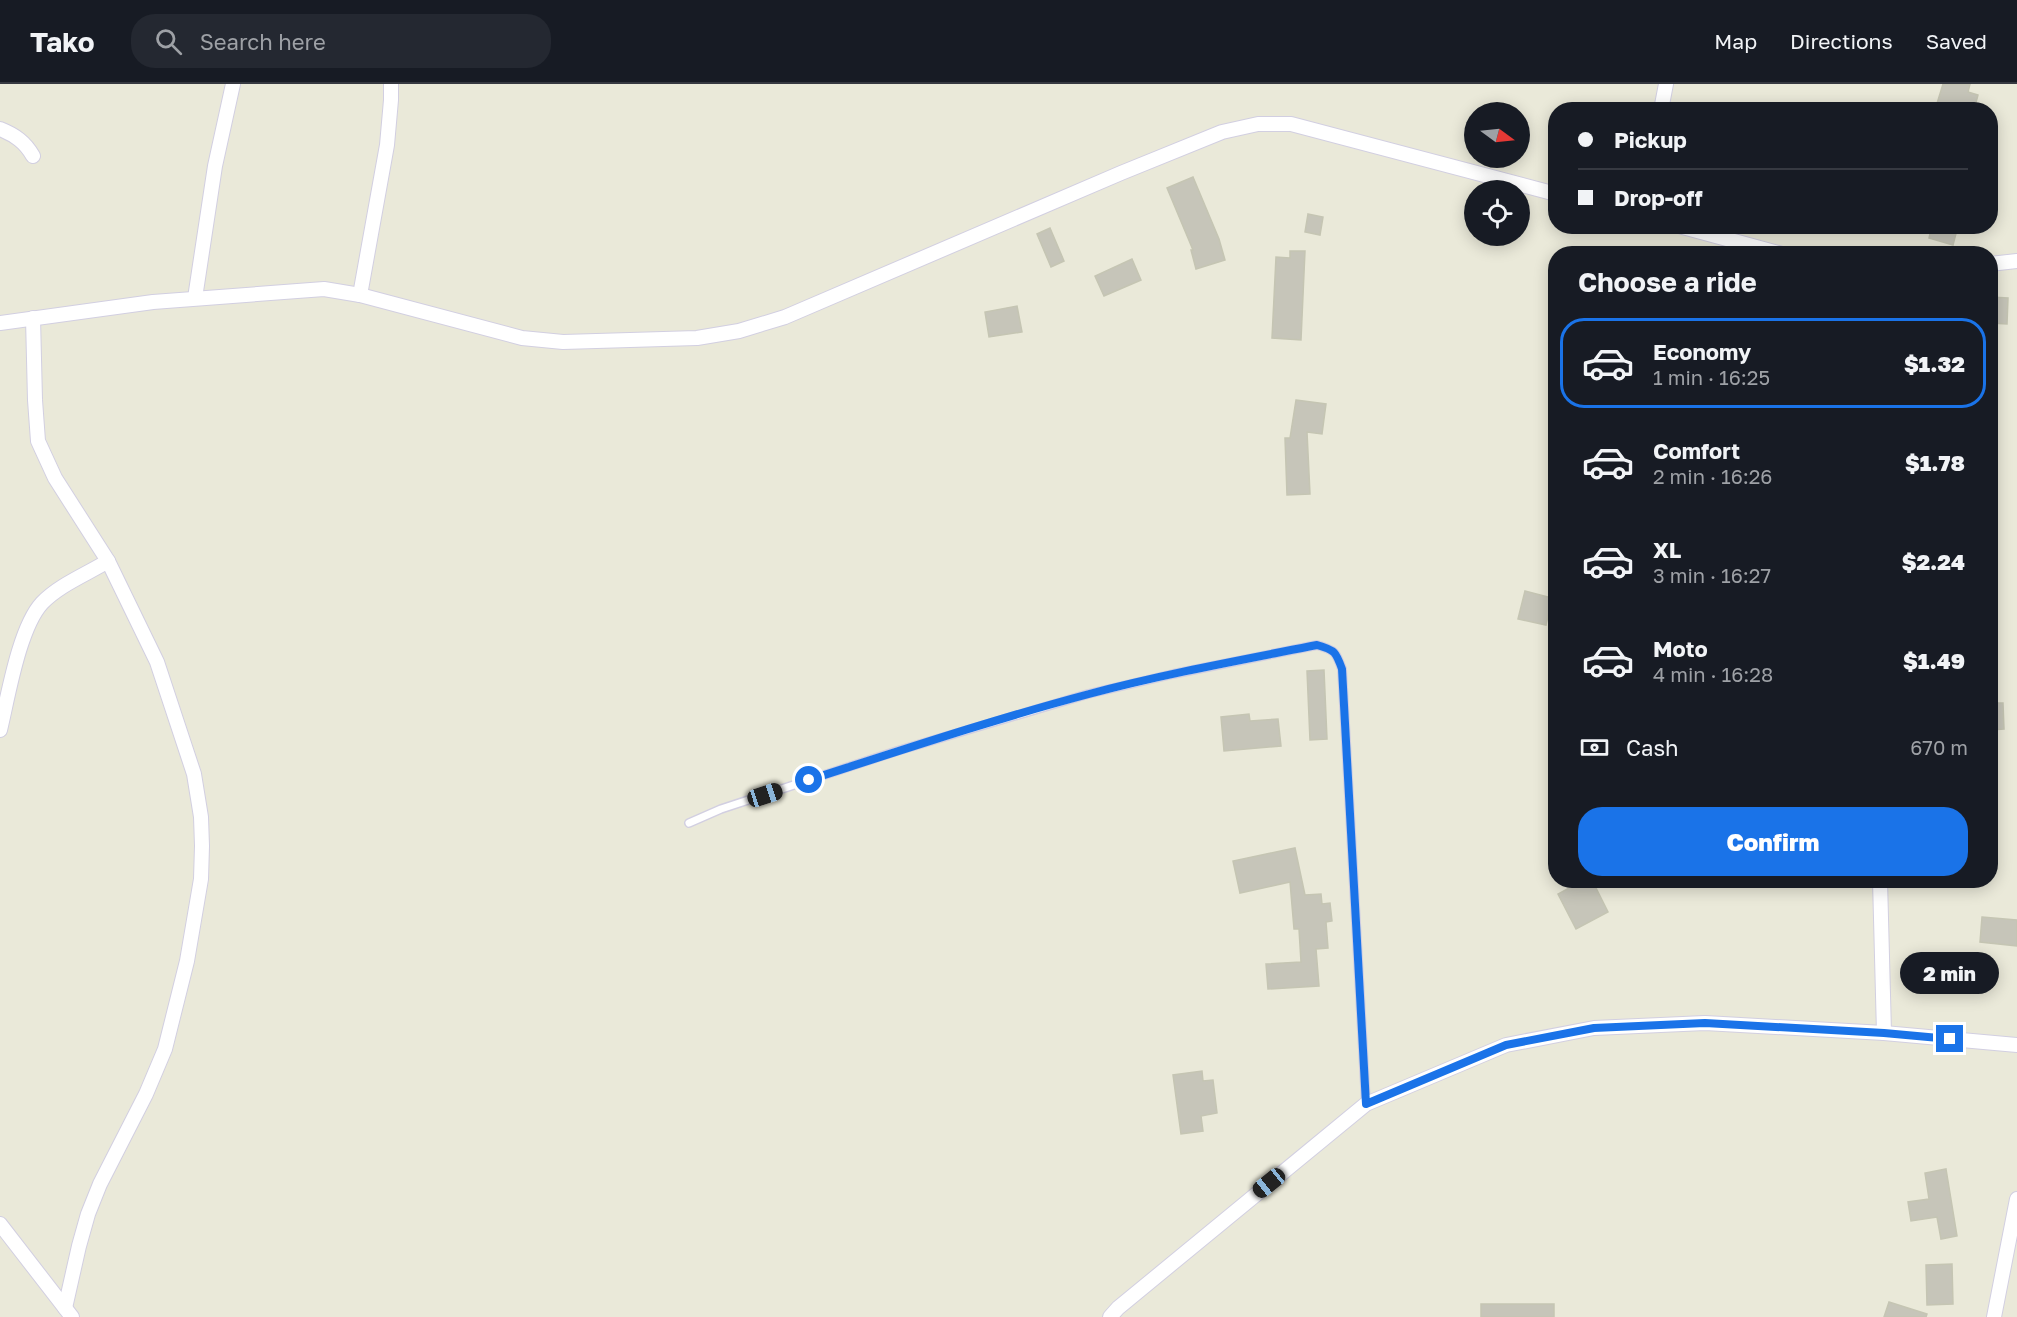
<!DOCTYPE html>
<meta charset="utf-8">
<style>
body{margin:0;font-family:"Golos Text",sans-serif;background:#242831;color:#f1f3f6;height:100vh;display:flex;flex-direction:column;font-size:22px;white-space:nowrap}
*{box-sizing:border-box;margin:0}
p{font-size:20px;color:#9ea1a6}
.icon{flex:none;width:33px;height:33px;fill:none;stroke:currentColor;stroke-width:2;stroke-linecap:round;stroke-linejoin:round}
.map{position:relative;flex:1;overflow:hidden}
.sheet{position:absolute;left:1548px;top:162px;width:450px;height:642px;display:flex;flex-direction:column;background:#171b24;border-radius:24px;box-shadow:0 3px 15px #0003}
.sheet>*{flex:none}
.hud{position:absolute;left:1548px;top:18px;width:450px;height:132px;border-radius:24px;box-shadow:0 3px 15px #0003;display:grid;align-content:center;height:132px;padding:0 30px;background:#171b24}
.needle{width:39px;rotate:105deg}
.tools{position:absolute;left:1464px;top:18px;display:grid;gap:12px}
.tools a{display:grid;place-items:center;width:66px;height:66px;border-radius:50%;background:#171b24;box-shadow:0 3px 15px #0003;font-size:30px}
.end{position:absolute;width:27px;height:27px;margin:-14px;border:8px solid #1a73e8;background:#fff;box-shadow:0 0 0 3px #fff}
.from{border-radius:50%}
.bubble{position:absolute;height:42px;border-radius:21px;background:#171b24;box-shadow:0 3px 15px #0003;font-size:20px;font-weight:800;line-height:42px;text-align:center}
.car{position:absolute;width:18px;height:36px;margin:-18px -9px;border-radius:8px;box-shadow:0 0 4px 2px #0007;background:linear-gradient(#222 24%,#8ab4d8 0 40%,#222 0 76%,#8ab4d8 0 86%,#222 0)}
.hud b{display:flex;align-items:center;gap:21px;height:57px;font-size:22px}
.hud b+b{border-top:2px solid #363941}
.hud i{width:15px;height:15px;background:#f1f3f6}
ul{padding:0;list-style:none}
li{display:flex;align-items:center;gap:18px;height:90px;margin:0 12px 9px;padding:0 18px;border:3px solid transparent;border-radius:24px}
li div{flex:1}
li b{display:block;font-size:22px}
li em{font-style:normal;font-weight:800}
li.active{border-color:#1a73e8}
li>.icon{width:54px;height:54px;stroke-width:1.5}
h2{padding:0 30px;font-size:27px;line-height:72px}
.pay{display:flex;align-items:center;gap:15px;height:66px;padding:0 30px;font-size:22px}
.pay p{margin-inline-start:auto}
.button{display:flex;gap:12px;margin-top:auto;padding:12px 30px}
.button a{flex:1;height:69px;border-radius:24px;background:#1a73e8;color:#fff;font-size:24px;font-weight:800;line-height:69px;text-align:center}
header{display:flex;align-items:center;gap:36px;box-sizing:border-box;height:84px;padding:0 30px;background:#171b24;border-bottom:2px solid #363941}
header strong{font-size:28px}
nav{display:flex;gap:33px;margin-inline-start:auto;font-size:21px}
.search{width:420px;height:54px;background:#242831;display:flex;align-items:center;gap:15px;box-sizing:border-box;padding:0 21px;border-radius:24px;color:#9ea1a6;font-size:22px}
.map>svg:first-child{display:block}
.building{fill:#c6c5b9;stroke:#c5c5b3;stroke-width:1.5}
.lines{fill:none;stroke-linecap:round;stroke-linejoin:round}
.lane-casing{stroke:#d2cfe1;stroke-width:10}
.street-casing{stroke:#d2cfe1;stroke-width:16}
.lane{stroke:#fff;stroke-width:7}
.street{stroke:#fff;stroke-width:14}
.route{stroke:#1a73e8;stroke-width:8}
</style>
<header>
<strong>Tako</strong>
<div class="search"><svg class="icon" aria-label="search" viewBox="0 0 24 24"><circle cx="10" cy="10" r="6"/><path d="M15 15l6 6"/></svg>Search here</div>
<nav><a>Map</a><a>Directions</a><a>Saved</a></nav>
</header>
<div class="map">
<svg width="2017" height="1233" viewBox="0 0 2017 1233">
<rect width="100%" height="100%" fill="#eae9d9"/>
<!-- building -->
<g class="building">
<path d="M1943,0H1970L1968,8L1978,11L1974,26H1935Z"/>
<path d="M1193,93L1219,155L1225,176L1196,185L1191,166H1193L1167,104Z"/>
<path d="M1308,130L1323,133L1320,151L1305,148Z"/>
<path d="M1932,142H1958L1953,161L1929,154Z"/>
<path d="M1050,144L1064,177L1051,183L1037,150Z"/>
<path d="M1290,167H1305L1301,256L1272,254L1276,173L1290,174Z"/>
<path d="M1132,175L1141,196L1104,212L1095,192Z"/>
<path d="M1990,213L2008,214L2007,240L1990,239Z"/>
<path d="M1017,222L1022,248L989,253L985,228Z"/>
<path d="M1296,316L1326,320L1322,350L1307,348L1310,410L1287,411L1285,354H1290Z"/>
<path d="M1525,507L1552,514L1546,541L1518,535Z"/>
<path d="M1324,586L1327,655L1310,656L1307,587Z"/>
<path d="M1990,619H2003L2004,645L1990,646Z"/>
<path d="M1249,630L1250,637L1278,635L1281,662L1224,667L1221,633Z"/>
<path d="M1295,764L1305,811L1321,810L1322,820L1330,819L1332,837L1326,838L1328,864L1316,865L1319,902L1268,905L1266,880L1301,878L1299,845H1294L1290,798L1240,809L1233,777Z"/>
<path d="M1584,796H1592L1608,828L1576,845L1558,810Z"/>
<path d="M1982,833L2017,836V862L1980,858Z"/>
<path d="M1202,987L1203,997L1213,996L1217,1029L1201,1032L1203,1047L1181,1050L1173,991Z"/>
<path d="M1946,1085L1957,1152L1941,1155L1937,1133L1911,1137L1908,1118L1929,1115L1925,1089Z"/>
<path d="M1952,1180L1953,1220L1927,1221L1926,1181Z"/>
<path d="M1889,1218L1927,1230L1926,1233H1884Z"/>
<rect x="1481" y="1220" width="73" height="13"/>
</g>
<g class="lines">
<!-- lane casing -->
<g class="lane-casing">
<path id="lane" d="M689,739L721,725L897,667L1088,610L1173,590L1317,561C1335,566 1336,568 1342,585L1366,1020"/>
</g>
<!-- street casing -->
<g class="street-casing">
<g id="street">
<path d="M1661,26L1666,0"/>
<path d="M0,45C15,51 25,58 33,72"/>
<path d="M1679,142L1782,170"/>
<path d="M1990,180L2017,177"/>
<path d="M360,211L387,61L391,16V0"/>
<path d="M195,214L215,82L233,0"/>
<path d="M33,234L35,316L38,357L55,394L108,477L157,578L194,690L201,733L202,762L201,795L187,877L165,965L146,1010L100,1100L88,1130L79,1162L65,1224"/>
<path d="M0,239L153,218L324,205L360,211L522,254L563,258L697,254L739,247L785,233L1121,89L1222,48L1258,40H1291L1556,110"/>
<path d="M0,646C8,613 19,544 42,519C59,501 87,490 108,477"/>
<path d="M1880,796L1884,949"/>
<path d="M0,1140L72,1233"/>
<path d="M1110,1233L1118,1224L1366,1020L1506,961L1594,944L1705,939L1884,949L2017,961"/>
<path d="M1994,1233L2017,1115"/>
</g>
</g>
<!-- lane -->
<use href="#lane" class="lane"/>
<!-- street -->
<use href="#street" class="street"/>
</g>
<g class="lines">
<!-- route -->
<path class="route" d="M809,696C902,666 995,635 1089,610C1164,590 1241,576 1317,561C1335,566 1336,568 1342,585L1366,1020L1506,961L1594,944L1705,939L1884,949L1950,955"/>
</g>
</svg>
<div class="tools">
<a><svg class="needle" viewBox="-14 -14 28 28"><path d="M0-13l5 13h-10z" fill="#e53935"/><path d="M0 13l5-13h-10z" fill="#9ea1a6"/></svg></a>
<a><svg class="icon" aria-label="locate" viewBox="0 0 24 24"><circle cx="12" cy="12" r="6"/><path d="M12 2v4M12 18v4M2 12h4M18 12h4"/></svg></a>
</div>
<i class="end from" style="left:809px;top:696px"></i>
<i class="end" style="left:1950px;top:955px"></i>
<div class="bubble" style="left:1900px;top:868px;width:99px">2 min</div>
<i class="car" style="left:765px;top:711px;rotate:72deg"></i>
<i class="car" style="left:1269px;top:1099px;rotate:231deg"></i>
<div class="hud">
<b><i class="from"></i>Pickup</b>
<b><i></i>Drop-off</b>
</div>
<section class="sheet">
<h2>Choose a ride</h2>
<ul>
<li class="active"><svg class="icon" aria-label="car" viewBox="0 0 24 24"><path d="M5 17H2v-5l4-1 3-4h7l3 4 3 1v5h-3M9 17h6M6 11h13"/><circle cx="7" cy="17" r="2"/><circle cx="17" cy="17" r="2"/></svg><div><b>Economy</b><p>1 min · 16:25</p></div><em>$1.32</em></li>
<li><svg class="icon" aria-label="car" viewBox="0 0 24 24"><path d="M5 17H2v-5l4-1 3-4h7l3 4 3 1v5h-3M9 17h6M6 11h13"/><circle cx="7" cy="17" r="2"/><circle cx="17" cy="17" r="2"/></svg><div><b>Comfort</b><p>2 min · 16:26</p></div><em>$1.78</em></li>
<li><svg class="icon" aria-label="car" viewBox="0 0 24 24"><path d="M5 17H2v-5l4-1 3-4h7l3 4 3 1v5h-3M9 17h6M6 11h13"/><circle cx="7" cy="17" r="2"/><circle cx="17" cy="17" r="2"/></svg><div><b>XL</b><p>3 min · 16:27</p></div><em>$2.24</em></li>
<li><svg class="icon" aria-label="car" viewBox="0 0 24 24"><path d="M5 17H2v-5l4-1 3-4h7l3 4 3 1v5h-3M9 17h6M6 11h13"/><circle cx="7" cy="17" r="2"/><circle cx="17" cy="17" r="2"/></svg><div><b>Moto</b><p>4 min · 16:28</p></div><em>$1.49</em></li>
</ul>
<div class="pay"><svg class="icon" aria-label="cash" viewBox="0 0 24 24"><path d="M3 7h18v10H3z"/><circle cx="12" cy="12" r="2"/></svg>Cash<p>670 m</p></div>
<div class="button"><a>Confirm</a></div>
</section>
</div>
